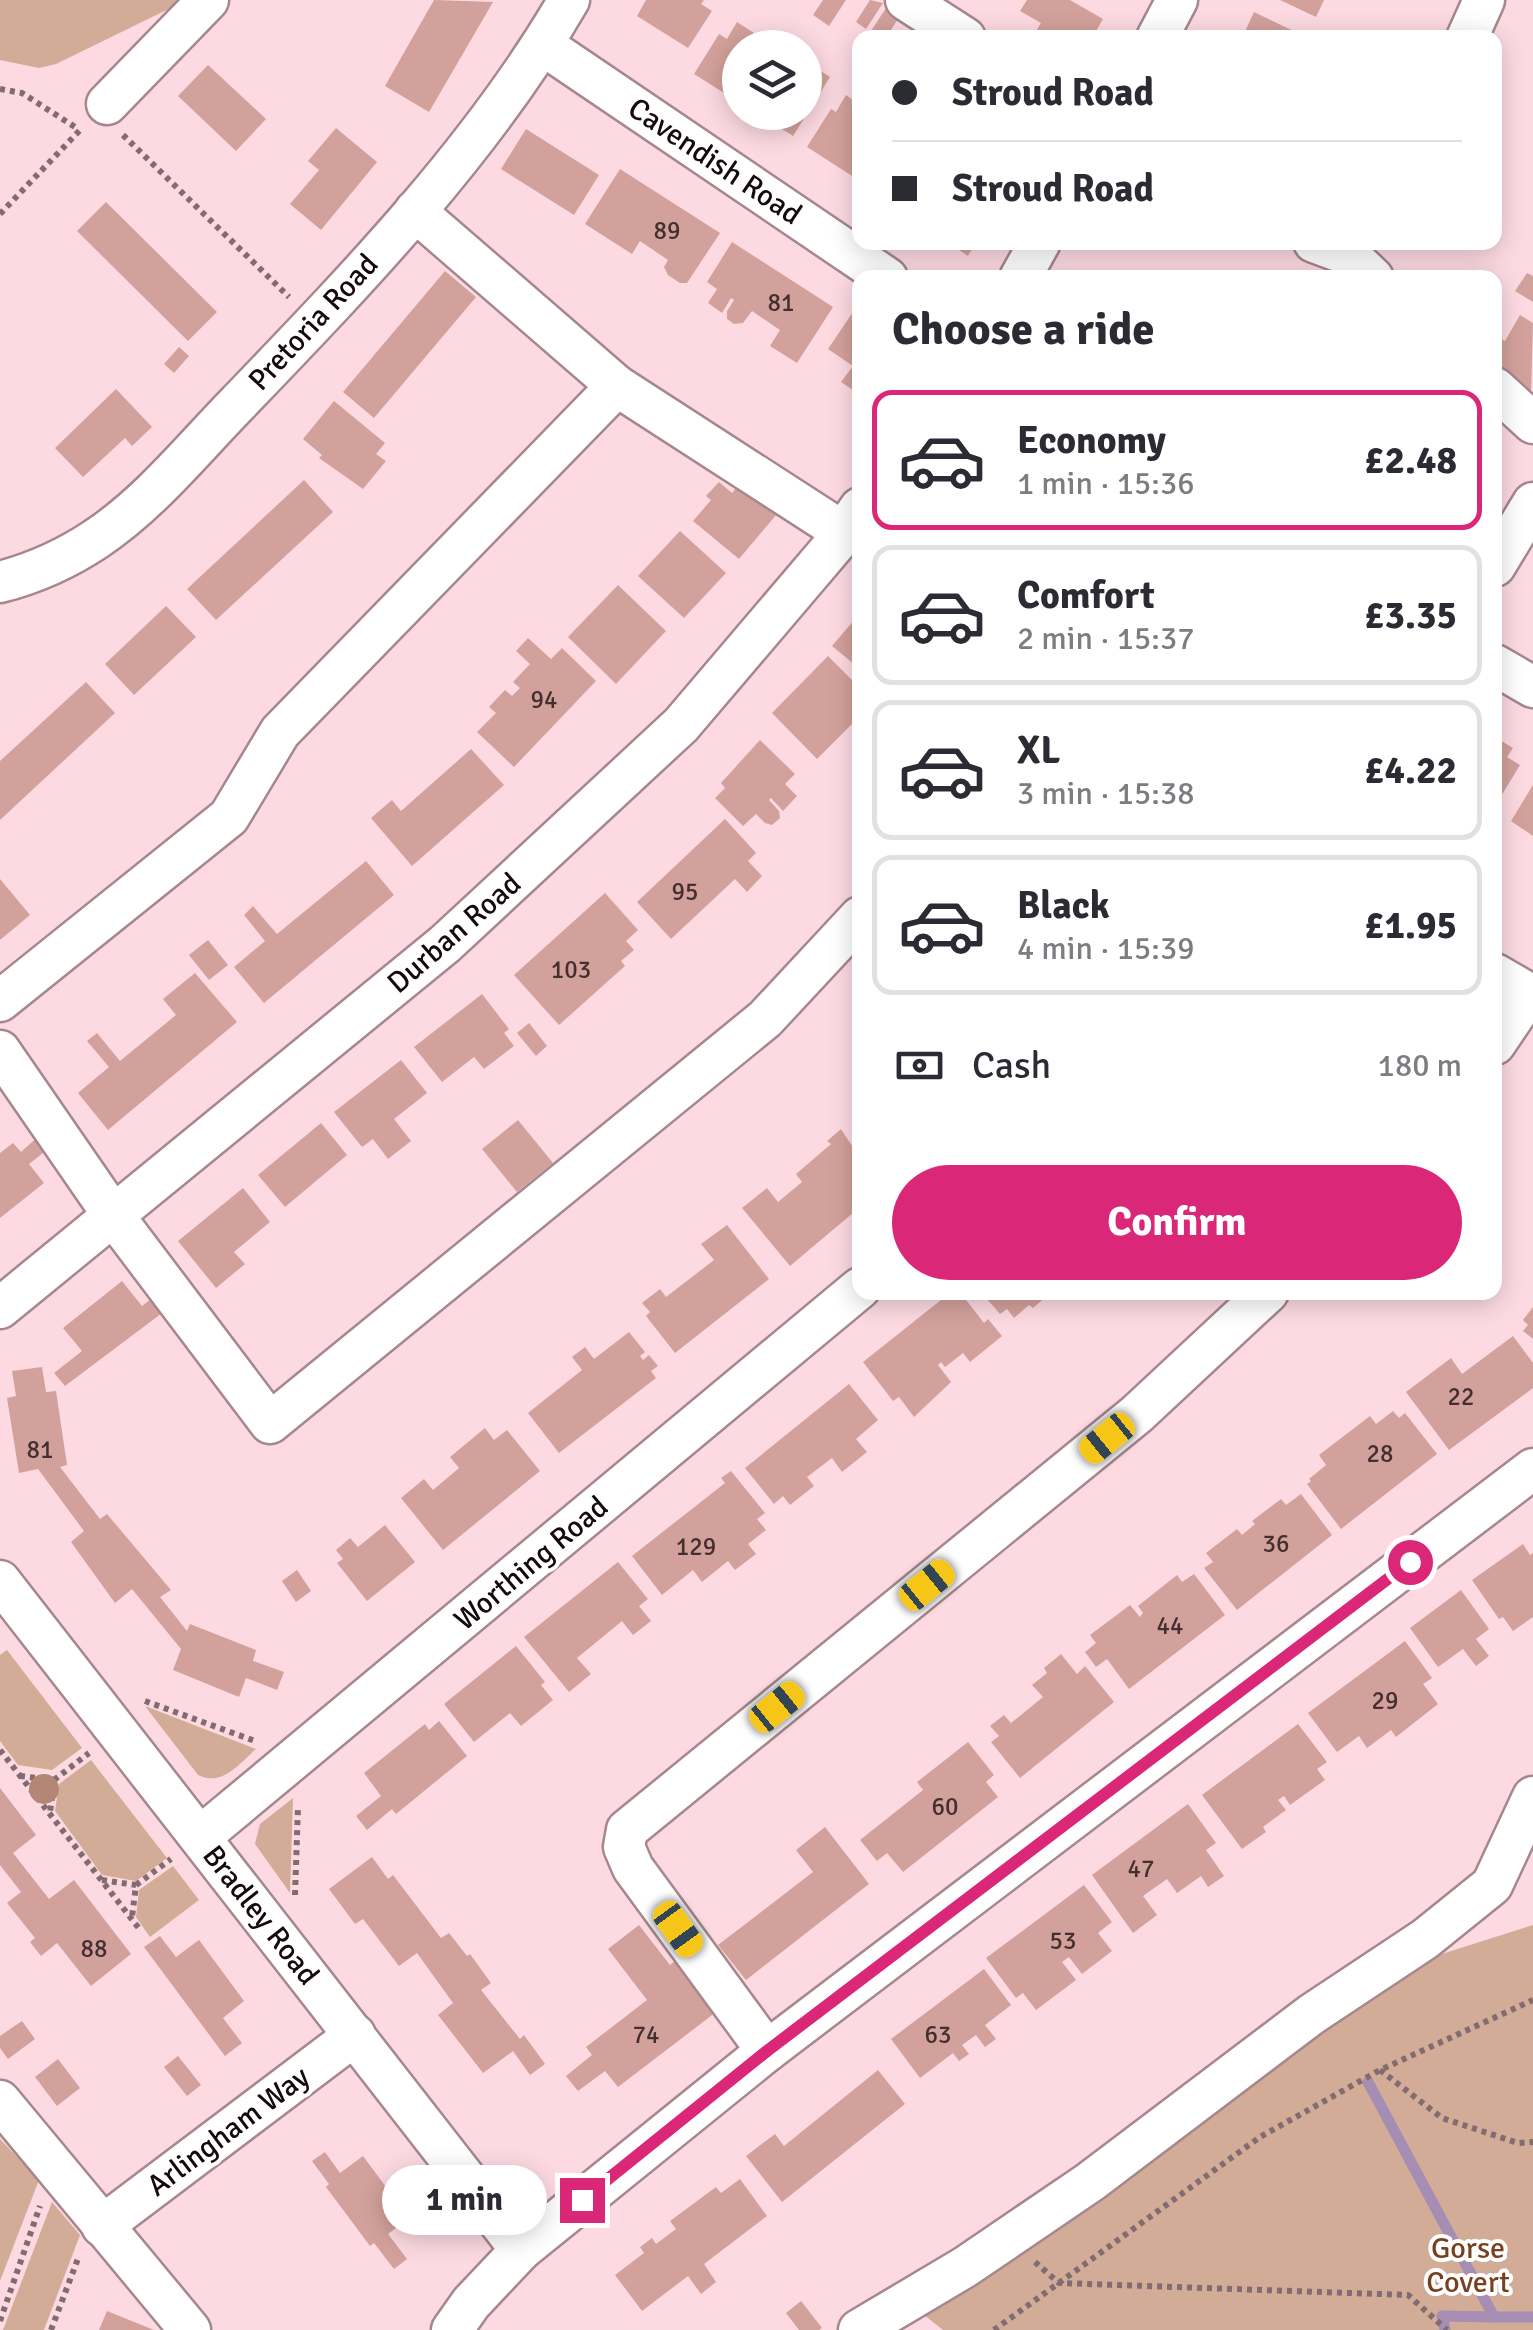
<!DOCTYPE html>
<meta charset="utf-8">
<style>
body{margin:0;font-family:Signika,sans-serif;background:#f2f2f3;color:#2b2b33;height:100vh;display:flex;flex-direction:column;font-size:38px;white-space:nowrap}
*{box-sizing:border-box;margin:0}
p{font-size:32px;color:#7c7c81}
.icon{flex:none;width:55px;height:55px;fill:none;stroke:currentColor;stroke-width:2;stroke-linecap:round;stroke-linejoin:round}
.map{position:relative;flex:1;overflow:hidden}
.sheet{position:absolute;left:852px;top:270px;width:650px;height:1030px;display:flex;flex-direction:column;background:#fff;border-radius:20px;box-shadow:0 5px 25px #0003}
.sheet>*{flex:none}
.guide{position:absolute;left:852px;top:30px;width:650px;height:220px;border-radius:20px;box-shadow:0 5px 25px #0003;display:grid;align-content:center;height:220px;padding:0 40px;background:#fff}
.buttons{position:absolute;left:722px;top:30px;display:grid;gap:20px}
.buttons a{display:grid;place-items:center;width:100px;height:100px;border-radius:50%;background:#fff;box-shadow:0 5px 25px #0003;font-size:50px}
.end{position:absolute;width:45px;height:45px;margin:-22px;border:12px solid #db2777;background:#fff;box-shadow:0 0 0 5px #fff}
.from{border-radius:50%}
.bubble{position:absolute;height:70px;border-radius:35px;background:#fff;box-shadow:0 5px 25px #0003;font-size:32px;font-weight:700;line-height:70px;text-align:center}
.car{position:absolute;width:30px;height:60px;margin:-30px -15px;border-radius:12px;box-shadow:0 0 8px 2px #0007;background:linear-gradient(#f5c518 24%,#345 0 40%,#f5c518 0 76%,#345 0 86%,#f5c518 0)}
.guide b{display:flex;align-items:center;gap:35px;height:95px;font-size:38px}
.guide b+b{border-top:2px solid #e1e1e2}
.guide i{width:25px;height:25px;background:#2b2b33}
ul{padding:0;list-style:none}
li{display:flex;align-items:center;gap:30px;height:140px;margin:0 20px 15px;padding:0 20px;border:5px solid #e1e1e2;border-radius:20px}
li div{flex:1}
li b{display:block;font-size:38px}
li em{font-style:normal;font-weight:700}
li.selected{border-color:#db2777}
li>.icon{width:90px;height:90px;stroke-width:1.5}
h2{padding:0 40px;font-size:45px;line-height:120px}
.pay{display:flex;align-items:center;gap:25px;height:110px;padding:0 40px;font-size:38px}
.pay p{margin-inline-start:auto}
.primary-button{display:flex;gap:20px;margin-top:auto;padding:20px 40px}
.primary-button a{flex:1;height:115px;border-radius:60px;background:#db2777;color:#fff;font-size:40px;font-weight:700;line-height:115px;text-align:center}
.map>svg:first-child{display:block}
.green{fill:#d2ac97}
.lines{fill:none;stroke-linecap:round;stroke-linejoin:round}
.stream{stroke:#a58db3;stroke-width:11}
.building{fill:#d3a19b}
.minor-casing{stroke:#a6878e;stroke-width:45}
.path{stroke:#826c71;stroke-width:6;stroke-dasharray:5 5;stroke-linecap:butt}
.minor{stroke:#fff;stroke-width:40}
.tree{fill:#b48676}
.route{stroke:#db2777;stroke-width:12}
.labels{text-anchor:middle;stroke-width:8;stroke-linejoin:round;paint-order:stroke}
.number-label{font-size:25px;fill:#442f30}
.street-label{font-size:30px;fill:#14090c;stroke:#fff}
.park-label{font-size:30px;fill:#78411d;stroke:#fff}
</style>
<div class="map">
<svg width="1533" height="2330" viewBox="0 0 1533 2330">
<rect width="100%" height="100%" fill="#fddae2"/>
<!-- green -->
<g class="green">
<path d="M0,0H187L56,64L39,68L0,60Z"/>
<path d="M7,1650L82,1748L52,1770L18,1765L0,1741V1655Z"/>
<path d="M145,1706L256,1749C239,1764 222,1787 198,1775Z"/>
<path d="M91,1760L167,1858L136,1881L102,1875L55,1811L59,1784Z"/>
<path d="M293,1798L290,1893L255,1844L260,1824Z"/>
<path d="M173,1866L199,1900L150,1937L136,1917L139,1890Z"/>
<path d="M1533,1925V2330H943L919,2311L1407,1965Z"/>
<path d="M0,2139L39,2180L0,2281Z"/>
<path d="M52,2202L80,2235L44,2330H3Z"/>
</g>
<g class="lines">
<!-- stream -->
<g class="stream">
<path d="M1368,2082L1494,2317L1442,2316L1445,2330"/>
<path d="M1494,2317H1533"/>
</g>
</g>
<!-- building -->
<g class="building">
<path d="M434,0L493,2L429,112L385,86Z"/>
<path d="M646,0H704L701,4L712,11L688,48L637,16Z"/>
<path d="M823,0H846L829,26L813,15Z"/>
<path d="M870,0L883,3L866,29L856,22Z"/>
<path d="M1027,0H1070L1103,19L1092,38H1032L1041,23L1020,11Z"/>
<path d="M1280,0H1324L1316,17Z"/>
<path d="M888,5L901,14L886,38H881L871,31Z"/>
<path d="M1254,12L1302,35L1300,38H1242Z"/>
<path d="M737,22L754,33L745,48H740V103L694,74L719,34L727,39Z"/>
<path d="M805,61L830,77L793,136L756,112H805Z"/>
<path d="M208,65L266,119L236,151L178,96Z"/>
<path d="M860,89V116L856,123L860,126V181L807,147L831,109L836,112L846,95L853,100Z"/>
<path d="M336,128L377,162L321,230L290,204L319,170L308,161Z"/>
<path d="M526,129L599,175L574,215L501,169Z"/>
<path d="M620,169L720,233L687,283H680L668,275L664,267L668,260L640,241L632,254L585,224Z"/>
<path d="M106,202L217,312L188,341L77,231Z"/>
<path d="M732,242L833,307L797,363L770,346L780,330L752,311L743,323L734,324L727,319V311L734,300L731,298L722,313L708,303L717,289L707,282Z"/>
<path d="M947,242H976L968,256Z"/>
<path d="M445,271L476,297L374,418L343,392Z"/>
<path d="M1527,273L1533,276V302L1515,291Z"/>
<path d="M853,312L860,317V395L841,382L853,366L828,349Z"/>
<path d="M1520,315L1533,323L1531,394L1495,374L1499,360L1495,357V336L1505,341Z"/>
<path d="M179,347L189,356L174,373L164,364Z"/>
<path d="M116,389L152,427L132,446L125,438L83,477L55,448Z"/>
<path d="M334,401L385,443L376,454L386,461L363,489L319,458L322,455L303,439Z"/>
<path d="M304,480L333,512L216,620L187,589Z"/>
<path d="M719,482L732,493L739,484L776,515L739,559L693,521L711,500L706,496Z"/>
<path d="M680,531L726,573L684,618L638,576Z"/>
<path d="M618,585L666,631L616,684L568,637Z"/>
<path d="M166,606L196,637L134,695L105,664Z"/>
<path d="M860,613V669L832,646Z"/>
<path d="M528,638L551,659L562,648L596,681L514,767L477,732L496,713L489,707L505,690L512,696L520,688L513,682L530,664L516,651Z"/>
<path d="M828,656L860,688V732L852,724L817,759L772,713Z"/>
<path d="M86,682L115,713L0,820V761Z"/>
<path d="M1495,737L1513,748L1507,757L1520,765L1495,806Z"/>
<path d="M760,740L795,774L785,784L797,796L783,811L771,798L769,800L779,811L780,818L772,825L765,823L756,814L743,826L715,798L725,788L721,783Z"/>
<path d="M471,749L504,785L412,866L371,818L392,800L401,811Z"/>
<path d="M1533,785V836L1511,821Z"/>
<path d="M725,819L756,853L748,861L762,876L747,892L735,879L671,939L637,902Z"/>
<path d="M366,861L394,895L264,1003L234,967L265,941L244,915L253,906L277,934Z"/>
<path d="M0,879L30,915L0,940Z"/>
<path d="M605,893L638,930L626,941L634,950L621,961L625,966L559,1025L514,975Z"/>
<path d="M208,940L228,965L209,980L189,955Z"/>
<path d="M195,973L237,1022L108,1130L78,1093L109,1067L87,1041L97,1033L120,1061L176,1015L163,999Z"/>
<path d="M482,994L509,1029L504,1033L514,1046L484,1069L474,1057L442,1082L414,1047Z"/>
<path d="M529,1023L547,1046L536,1056L517,1033Z"/>
<path d="M401,1060L427,1093L394,1119L411,1141L388,1159L373,1139L362,1147L334,1112Z"/>
<path d="M518,1120L553,1163L517,1192L482,1149Z"/>
<path d="M321,1123L347,1155L285,1207L258,1175Z"/>
<path d="M841,1129L860,1158V1207L790,1266L742,1208L767,1188L778,1202L802,1182L796,1174L831,1144L827,1141Z"/>
<path d="M41,1134L52,1146L29,1164L44,1183L0,1218V1153L13,1143L21,1152Z"/>
<path d="M243,1188L270,1222L234,1252L245,1264L216,1288L178,1241Z"/>
<path d="M727,1225L769,1279L675,1353L646,1316L650,1312L642,1303L660,1289L666,1297L714,1260L701,1244Z"/>
<path d="M122,1281L142,1306L163,1290L174,1304L65,1386L54,1373L82,1351L63,1328Z"/>
<path d="M951,1292H960L984,1323L988,1319L1002,1336L970,1362L963,1353L945,1367L941,1362L938,1365L951,1382L914,1417L899,1397L893,1401L863,1362Z"/>
<path d="M981,1292H1044L1047,1296L1033,1308L1029,1305L1014,1318L1007,1309L1000,1314Z"/>
<path d="M1533,1307V1339L1523,1331L1528,1325L1523,1320Z"/>
<path d="M629,1332L645,1352L640,1356L643,1360L649,1355L658,1366L651,1371L656,1378L559,1453L528,1413L582,1370L572,1357L585,1347L594,1359Z"/>
<path d="M1513,1336L1533,1363V1388L1449,1450L1406,1392L1451,1358L1462,1374Z"/>
<path d="M42,1367L46,1392L56,1391L67,1465L60,1467L100,1519L107,1514L171,1590L160,1597L187,1631L190,1624L256,1650L253,1661L284,1672L277,1690L246,1678L239,1697L173,1670L181,1649L132,1589L115,1603L71,1542L84,1531L38,1469L19,1473L7,1398L16,1396L12,1371Z"/>
<path d="M849,1384L878,1420L856,1439L867,1452L842,1472L832,1458L807,1477L814,1486L790,1505L783,1496L774,1504L745,1468Z"/>
<path d="M1393,1411L1399,1418L1405,1413L1437,1454L1341,1529L1307,1484L1311,1481L1309,1479L1326,1465L1319,1455L1370,1416L1376,1424Z"/>
<path d="M485,1428L494,1440L507,1430L540,1471L443,1550L401,1498L424,1479L433,1490L459,1468L450,1457Z"/>
<path d="M731,1471L765,1513L757,1519L766,1530L748,1544L756,1554L735,1570L728,1561L702,1582L693,1570L662,1595L632,1556L725,1483L721,1478Z"/>
<path d="M1301,1494L1332,1535L1237,1610L1204,1568L1213,1562L1206,1553L1237,1529L1242,1535L1255,1524L1252,1521L1281,1499L1286,1505Z"/>
<path d="M385,1525L415,1562L367,1601L337,1563L343,1559L336,1550L350,1538L358,1547Z"/>
<path d="M1523,1544L1530,1555L1533,1553V1617L1513,1631L1503,1617L1499,1619L1472,1580Z"/>
<path d="M618,1562L648,1599L639,1606L651,1621L633,1635L622,1621L577,1658L591,1674L569,1692L524,1637Z"/>
<path d="M297,1570L311,1591L296,1602L282,1581Z"/>
<path d="M1194,1574L1225,1615L1129,1689L1107,1659L1096,1667L1085,1652L1096,1643L1090,1635L1130,1605L1140,1617L1143,1613L1138,1606L1177,1575L1182,1582Z"/>
<path d="M1461,1590L1489,1629L1476,1639L1489,1656L1476,1666L1463,1649L1438,1667L1410,1628Z"/>
<path d="M1405,1641L1432,1678L1423,1684L1438,1704L1396,1737L1391,1730L1367,1748L1359,1736L1337,1752L1308,1713Z"/>
<path d="M516,1646L545,1682L541,1685L553,1700L521,1726L510,1713L474,1742L444,1704Z"/>
<path d="M1061,1654L1077,1674L1085,1666L1114,1702L1020,1778L991,1742L999,1736L990,1726L1004,1715L1011,1723L1043,1697L1032,1685L1047,1673L1044,1668Z"/>
<path d="M439,1721L467,1756L396,1814L392,1809L367,1830L356,1816L381,1796L364,1773L425,1724L429,1730Z"/>
<path d="M1298,1724L1327,1762L1317,1769L1325,1780L1290,1805L1284,1796L1278,1800L1286,1810L1263,1827L1266,1832L1242,1849L1202,1795Z"/>
<path d="M968,1742L994,1775L986,1782L998,1797L903,1872L887,1853L877,1861L860,1840L923,1790L917,1782Z"/>
<path d="M0,1788L36,1835L13,1853L49,1899L74,1880L131,1954L91,1986L57,1943L41,1956L30,1942L35,1938L7,1903L21,1892L0,1865Z"/>
<path d="M1188,1804L1216,1843L1206,1850L1224,1876L1208,1887L1201,1876L1177,1893L1167,1879L1143,1896L1157,1915L1133,1933L1092,1875Z"/>
<path d="M825,1827L869,1884L746,1980L718,1945L813,1872L796,1850Z"/>
<path d="M372,1857L388,1879L393,1875L441,1938L449,1933L467,1956L470,1954L491,1983L481,1990L520,2039L524,2035L545,2064L530,2075L513,2051L483,2073L438,2015L453,2003L417,1953L399,1966L363,1919L355,1924L329,1889Z"/>
<path d="M1084,1885L1112,1922L1098,1933L1112,1951L1082,1974L1069,1957L1062,1962L1076,1980L1036,2010L1023,1993L1016,1998L986,1958Z"/>
<path d="M639,1925L670,1965L680,1957L720,2009L618,2087L605,2071L578,2091L566,2076L592,2055L586,2047L647,2000L608,1949Z"/>
<path d="M160,1936L176,1957L199,1940L244,2001L223,2018L242,2043L225,2056L144,1947Z"/>
<path d="M984,1969L1011,2005L985,2025L996,2039L985,2047L976,2035L962,2045L969,2054L959,2061L953,2053L920,2078L891,2039Z"/>
<path d="M22,2021L35,2039L8,2059L0,2048V2036Z"/>
<path d="M178,2056L201,2085L187,2096L164,2067Z"/>
<path d="M58,2059L80,2088L57,2106L35,2077Z"/>
<path d="M878,2070L905,2104L782,2202L746,2156L775,2134L784,2146Z"/>
<path d="M325,2152L340,2173L363,2156L409,2218L388,2234L407,2259L394,2269L374,2243L370,2246L326,2187L329,2184L312,2161Z"/>
<path d="M740,2179L767,2216L704,2264L716,2282L701,2294L688,2276L642,2311L615,2275L644,2253L640,2247L652,2238L656,2244L676,2229L670,2221L716,2187L721,2193Z"/>
<path d="M801,2301L822,2328L819,2330H799L786,2313Z"/>
<path d="M107,2311L154,2330H99Z"/>
</g>
<g class="lines">
<!-- minor casing -->
<g class="minor-casing">
<g id="minor">
<path d="M906,0L965,38"/>
<path d="M1157,38L1177,0"/>
<path d="M1467,38L1484,0"/>
<path d="M543,45L887,278"/>
<path d="M107,104L208,0"/>
<path d="M415,211L617,386L843,532"/>
<path d="M1314,242L1349,255L1373,278"/>
<path d="M1020,278L1040,242"/>
<path d="M1495,388L1533,423"/>
<path d="M1495,566L1533,503"/>
<path d="M0,582C35,573 66,559 96,539C150,503 193,449 238,403C357,279 482,150 569,0"/>
<path d="M1495,665L1533,687"/>
<path d="M1495,974L1533,996"/>
<path d="M0,1001L229,817L280,732L617,386"/>
<path d="M1495,1044L1528,995"/>
<path d="M0,1051L113,1215L270,1423L765,1019L860,917"/>
<path d="M0,1308L445,944L681,725L835,544L860,508"/>
<path d="M0,1581L521,2250"/>
<path d="M200,1837L860,1288"/>
<path d="M767,2051L633,1868L624,1847L627,1830L1137,1414L1268,1292"/>
<path d="M0,2101L190,2330"/>
<path d="M102,2226L355,2035"/>
<path d="M452,2330L471,2303L521,2250L767,2051L1533,1469"/>
<path d="M859,2330L965,2267L1090,2182L1312,2014L1425,1939L1492,1885L1533,1797"/>
</g>
</g>
<!-- path -->
<g class="path">
<path d="M0,89L22,93L75,127"/>
<path d="M123,135L289,297"/>
<path d="M0,214L81,129"/>
<path d="M145,1701L255,1741"/>
<path d="M0,1750L141,1931"/>
<path d="M20,1776L54,1780L50,1813"/>
<path d="M54,1780L89,1753"/>
<path d="M102,1880L136,1885L132,1917"/>
<path d="M136,1885L171,1859"/>
<path d="M295,1895L298,1807"/>
<path d="M1380,2070L1442,2118L1518,2143L1533,2142"/>
<path d="M1035,2262L1059,2283L1408,2295L1447,2330"/>
<path d="M0,2321L40,2206"/>
<path d="M51,2330L79,2256"/>
<path d="M994,2330L1260,2137L1380,2070L1533,2000"/>
</g>
<!-- minor -->
<use href="#minor" class="minor"/>
</g>
<!-- trees -->
<circle class="tree" cx="44" cy="1789" r="15"/>
<g class="lines">
<!-- route -->
<path class="route" d="M582,2200L767,2051L1410,1562"/>
</g>
<g class="labels">
<!-- number labels -->
<g class="number-label">
<text x="667" y="239">89</text>
<text x="781" y="311">81</text>
<text x="544" y="708">94</text>
<text x="685" y="900">95</text>
<text x="571" y="978">103</text>
<text x="1461" y="1405">22</text>
<text x="40" y="1458">81</text>
<text x="1380" y="1462">28</text>
<text x="1276" y="1552">36</text>
<text x="696" y="1555">129</text>
<text x="1170" y="1634">44</text>
<text x="1385" y="1709">29</text>
<text x="945" y="1815">60</text>
<text x="1141" y="1877">47</text>
<text x="1063" y="1949">53</text>
<text x="94" y="1957">88</text>
<text x="646" y="2043">74</text>
<text x="938" y="2043">63</text>
</g>
<!-- street labels -->
<g class="street-label">
<text transform="translate(715 161) rotate(34)" y="10">Cavendish Road</text>
<text transform="translate(313 322) rotate(-47)" y="10">Pretoria Road</text>
<text transform="translate(454 933) rotate(-41)" y="10">Durban Road</text>
<text transform="translate(531 1563) rotate(-40)" y="10">Worthing Road</text>
<text transform="translate(261 1915) rotate(52)" y="10">Bradley Road</text>
<text transform="translate(228 2131) rotate(-37)" y="10">Arlingham Way</text>
</g>
<!-- park labels -->
<g class="park-label">
<text x="1468" y="2258">Gorse<tspan x="1468" dy="34">Covert</tspan></text>
</g>
</g>
</svg>
<div class="buttons">
<a><svg class="icon" aria-label="layers" viewBox="0 0 24 24"><path d="M12 4l9 5-9 5-9-5zM3 14l9 5 9-5"/></svg></a>
</div>
<i class="end from" style="left:1410px;top:1562px"></i>
<i class="end" style="left:582px;top:2200px"></i>
<div class="bubble" style="left:382px;top:2165px;width:165px">1 min</div>
<i class="car" style="left:1107px;top:1438px;rotate:231deg"></i>
<i class="car" style="left:927px;top:1585px;rotate:51deg"></i>
<i class="car" style="left:777px;top:1707px;rotate:51deg"></i>
<i class="car" style="left:678px;top:1929px;rotate:144deg"></i>
<div class="guide">
<b><i class="from"></i>Stroud Road</b>
<b><i></i>Stroud Road</b>
</div>
<section class="sheet">
<h2>Choose a ride</h2>
<ul>
<li class="selected"><svg class="icon" aria-label="car" viewBox="0 0 24 24"><path d="M5 17H2v-5l4-1 3-4h7l3 4 3 1v5h-3M9 17h6M6 11h13"/><circle cx="7" cy="17" r="2"/><circle cx="17" cy="17" r="2"/></svg><div><b>Economy</b><p>1 min · 15:36</p></div><em>£2.48</em></li>
<li><svg class="icon" aria-label="car" viewBox="0 0 24 24"><path d="M5 17H2v-5l4-1 3-4h7l3 4 3 1v5h-3M9 17h6M6 11h13"/><circle cx="7" cy="17" r="2"/><circle cx="17" cy="17" r="2"/></svg><div><b>Comfort</b><p>2 min · 15:37</p></div><em>£3.35</em></li>
<li><svg class="icon" aria-label="car" viewBox="0 0 24 24"><path d="M5 17H2v-5l4-1 3-4h7l3 4 3 1v5h-3M9 17h6M6 11h13"/><circle cx="7" cy="17" r="2"/><circle cx="17" cy="17" r="2"/></svg><div><b>XL</b><p>3 min · 15:38</p></div><em>£4.22</em></li>
<li><svg class="icon" aria-label="car" viewBox="0 0 24 24"><path d="M5 17H2v-5l4-1 3-4h7l3 4 3 1v5h-3M9 17h6M6 11h13"/><circle cx="7" cy="17" r="2"/><circle cx="17" cy="17" r="2"/></svg><div><b>Black</b><p>4 min · 15:39</p></div><em>£1.95</em></li>
</ul>
<div class="pay"><svg class="icon" aria-label="cash" viewBox="0 0 24 24"><path d="M3 7h18v10H3z"/><circle cx="12" cy="12" r="2"/></svg>Cash<p>180 m</p></div>
<div class="primary-button"><a>Confirm</a></div>
</section>
</div>
